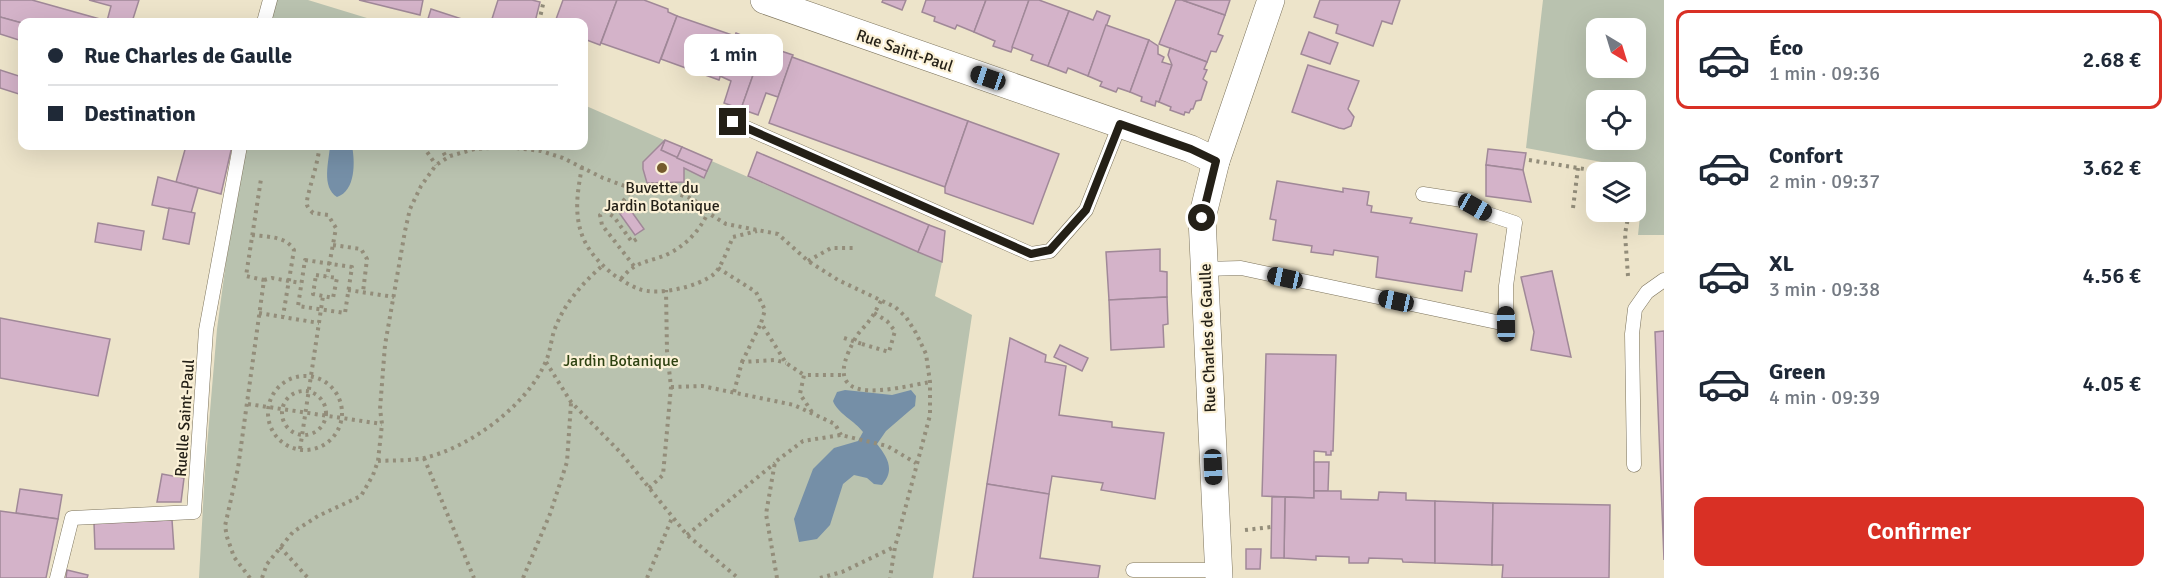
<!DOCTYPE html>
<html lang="fr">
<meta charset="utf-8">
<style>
body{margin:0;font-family:Signika,sans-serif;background:#f6f6f7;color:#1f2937;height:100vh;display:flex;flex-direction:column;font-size:22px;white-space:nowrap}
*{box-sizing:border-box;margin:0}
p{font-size:20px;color:#747a83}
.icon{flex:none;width:33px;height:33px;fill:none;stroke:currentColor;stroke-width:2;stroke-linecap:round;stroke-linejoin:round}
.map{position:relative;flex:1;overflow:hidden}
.details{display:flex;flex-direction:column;background:#fff;width:510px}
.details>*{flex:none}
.hud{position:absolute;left:18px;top:18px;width:570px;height:132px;border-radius:12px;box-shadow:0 6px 24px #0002;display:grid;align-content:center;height:132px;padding:0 30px;background:#fff}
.needle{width:39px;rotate:142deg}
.fabs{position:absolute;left:1586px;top:18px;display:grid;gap:12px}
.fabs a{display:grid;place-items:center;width:60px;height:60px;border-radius:12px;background:#fff;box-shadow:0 6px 24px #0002;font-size:30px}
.end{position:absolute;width:27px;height:27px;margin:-14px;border:8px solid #242017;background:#fff;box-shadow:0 0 0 3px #fff}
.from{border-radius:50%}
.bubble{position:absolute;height:42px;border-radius:12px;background:#fff;box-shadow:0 6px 24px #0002;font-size:20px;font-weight:600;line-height:42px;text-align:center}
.car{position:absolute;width:18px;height:36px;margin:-18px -9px;border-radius:8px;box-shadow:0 0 4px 2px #0007;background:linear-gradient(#222 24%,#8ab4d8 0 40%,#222 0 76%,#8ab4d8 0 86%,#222 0)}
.hud b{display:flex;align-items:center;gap:21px;height:57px;font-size:22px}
.hud b+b{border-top:2px solid #e0e1e3}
.hud i{width:15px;height:15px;background:#1f2937}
ul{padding:10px 0 0;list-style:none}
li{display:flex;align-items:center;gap:18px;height:99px;margin:0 12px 9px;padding:0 18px;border:3px solid transparent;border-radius:12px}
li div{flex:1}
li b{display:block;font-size:22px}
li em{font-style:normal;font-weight:600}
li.active{border-color:#d93025}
li>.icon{width:54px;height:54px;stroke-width:1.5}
.action{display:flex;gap:12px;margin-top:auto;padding:12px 30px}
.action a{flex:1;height:69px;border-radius:12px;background:#d93025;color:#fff;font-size:24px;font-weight:600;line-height:69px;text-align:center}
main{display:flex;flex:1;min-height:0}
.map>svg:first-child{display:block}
.green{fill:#b9c2af;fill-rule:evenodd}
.water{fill:#758fa7}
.building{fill:#d4b3c9;stroke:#a08898;stroke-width:1.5}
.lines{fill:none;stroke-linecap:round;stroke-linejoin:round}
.lane-casing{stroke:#7c735c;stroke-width:15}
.street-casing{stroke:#7c735c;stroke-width:28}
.path{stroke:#938d7a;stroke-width:4;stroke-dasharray:3 4.5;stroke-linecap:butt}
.lane{stroke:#fff;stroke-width:14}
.street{stroke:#fff;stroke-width:27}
.path-bridge{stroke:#938d7a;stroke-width:4;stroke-dasharray:3 4.5;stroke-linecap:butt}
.route{stroke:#242017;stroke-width:8}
.poi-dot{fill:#755a2c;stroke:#fbf1d7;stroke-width:2}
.labels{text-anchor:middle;stroke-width:4.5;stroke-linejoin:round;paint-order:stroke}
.street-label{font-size:16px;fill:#242017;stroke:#fbf1d7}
.poi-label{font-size:16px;fill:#242017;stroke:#fbf1d7}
.park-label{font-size:16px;fill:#2e4211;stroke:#fbf1d7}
</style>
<main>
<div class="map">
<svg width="1664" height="578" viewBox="0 0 1664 578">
<rect width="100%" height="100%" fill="#ede4ca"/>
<!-- green -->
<g class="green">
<path d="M275,0H308L380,22H270Z"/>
<path d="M1543,0H1664V235H1638L1645,170L1526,148ZM1635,28V68H1596V28ZM1596,100H1635V140H1596Z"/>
<path d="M584,105L942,262L935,296L972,315L933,578H199L205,470L217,329L226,262L247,146H584Z"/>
</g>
<!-- water -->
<g class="water">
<path d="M330,146H352C355,161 356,191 337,197C321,187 329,161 330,146Z"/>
<path d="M845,390L892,395L911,390L916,396L915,406L886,431L877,444C888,458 895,470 882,485L874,484L867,478L854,475L843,484L830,525L817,539L799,542L794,519L813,469L834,448L858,441L863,432C855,421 837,413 833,401L837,392Z"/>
</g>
<!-- building -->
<g class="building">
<path d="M0,0H32L107,21L111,6L89,0H139L132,22L22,23L0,17Z"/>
<path d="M359,0H423L420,15Z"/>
<path d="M498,0H532L540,2L535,22H491Z"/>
<path d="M563,0H617L600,45L584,39V22H555Z"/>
<path d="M617,0H644L668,9V12L677,16L659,63L601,43Z"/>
<path d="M883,0H906L902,10L882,2Z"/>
<path d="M926,0H986L974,32L957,25L955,29L934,21L935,17L922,12Z"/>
<path d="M986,0H1029L1011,52L993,46L995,41L974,32Z"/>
<path d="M1029,0H1039L1069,11L1048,66L1031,60L1033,55L1012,47Z"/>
<path d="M1176,0H1182L1225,15L1218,34L1223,36L1216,52L1211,51L1207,62L1159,44Z"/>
<path d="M1182,0H1230L1225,15Z"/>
<path d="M1320,0H1400L1392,24L1382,21L1373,46L1336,33L1338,25L1314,17Z"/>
<path d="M431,9L465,20V22H427Z"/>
<path d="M1069,11L1093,20L1097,11L1110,16L1088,76L1068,68L1066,73L1048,66Z"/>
<path d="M677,16L735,36L719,80L661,59Z"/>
<path d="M0,17L22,23V41L0,34Z"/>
<path d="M1106,25L1149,40L1130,92L1118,88L1116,92L1100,86L1102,82L1088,76Z"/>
<path d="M1309,32L1338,43L1330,64L1301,54Z"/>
<path d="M736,33L748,38L747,41L763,47L741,109L724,103L731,81L720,76Z"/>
<path d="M1149,40L1158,46V54L1164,57L1162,62L1172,65L1159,102L1156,101L1155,106L1141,101L1142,97L1130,92Z"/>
<path d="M763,47L780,53L781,51L793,55L778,97L766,93L758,115L741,109Z"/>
<path d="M1170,48L1207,62L1204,69L1207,70L1203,79L1207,82L1201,100L1196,101L1193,109H1191L1189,113L1185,112L1184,115L1170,110L1171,107L1159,102L1172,65L1168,55Z"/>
<path d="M792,57L968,121L945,187L769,123Z"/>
<path d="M1308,65L1359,81L1348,109L1354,117L1351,126L1344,129L1339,128L1292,112Z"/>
<path d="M0,70L22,77V95L0,88Z"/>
<path d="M968,121L1059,154L1033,224L945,193V187Z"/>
<path d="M665,140L682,147L677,158L661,150Z"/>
<path d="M665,140L661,150L707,171L704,178L684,168V182L647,183L643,169V162Z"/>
<path d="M186,146H232L221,194L176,182Z"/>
<path d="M682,147L712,160L707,171L677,158Z"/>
<path d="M1488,149L1526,153L1523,170L1486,165Z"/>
<path d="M757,152L929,225L918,252L748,176Z"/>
<path d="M1486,165L1523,170L1531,202L1486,196Z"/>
<path d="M158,177L198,188L191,213L152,205Z"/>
<path d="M1277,181L1343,192V188L1369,192L1367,205L1372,206L1371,212L1412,218L1410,223L1477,234L1471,272L1465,271L1462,291L1376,277L1378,257L1334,250L1333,255L1311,252L1312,246L1273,240L1276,220L1270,219Z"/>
<path d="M169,208L195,213L189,244L163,239Z"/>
<path d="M629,208L644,229L635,235L620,214Z"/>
<path d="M98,223L144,231L141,250L95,242Z"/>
<path d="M929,225L945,231L942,262L918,252Z"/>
<path d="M1160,249V271L1167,272V297L1109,300L1106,252Z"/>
<path d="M1552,271L1571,357L1531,350L1534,332L1521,277Z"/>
<path d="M1167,297L1168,324L1163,325L1164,347L1111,350L1109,300Z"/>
<path d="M0,318L110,339L98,396L0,378Z"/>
<path d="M1664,331V560L1655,332Z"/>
<path d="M1010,338L1046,355L1045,362L1066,366L1059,415L1112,422V427L1164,433L1155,499L1101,490L1103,483L1052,476L1049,494L987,484Z"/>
<path d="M1060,345L1088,358L1082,371L1054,357Z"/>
<path d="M1266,354L1336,355L1333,451H1331V455H1326V452L1314,451V498L1262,496Z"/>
<path d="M1314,462H1329L1328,491H1314Z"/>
<path d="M162,474L184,478L181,502H157Z"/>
<path d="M987,484L1049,494L1040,558L1100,566L1098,578H973Z"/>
<path d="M20,489L62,495L58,519L16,513Z"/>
<path d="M1314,491H1341V499L1378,500L1379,492L1406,493V500L1435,501V563L1403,562L1402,559L1369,558L1368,563H1349V557L1316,556V560L1284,558L1285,497L1314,498Z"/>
<path d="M1272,497H1285L1284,558H1271Z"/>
<path d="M1435,501L1493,503L1492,565L1435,563Z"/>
<path d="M1493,503L1610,505L1609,578H1502L1503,565H1492Z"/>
<path d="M0,511L58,519L46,578H0Z"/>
<path d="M172,520L174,549H95L94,523Z"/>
<path d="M1246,549H1261L1260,569H1246Z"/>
<path d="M67,570L88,575L87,578H66Z"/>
</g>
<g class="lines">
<!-- lane casing -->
<g class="lane-casing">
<g id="lane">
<path d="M264,22L270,0"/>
<path d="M733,122L1031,254L1050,251L1086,210L1120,124"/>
<path d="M1204,269L1241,268L1506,324V286L1515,223L1488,214L1462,200L1423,194"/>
<path d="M1634,465L1632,334L1635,309L1647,292L1664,280"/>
<path d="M1133,570H1217"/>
<path d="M57,578L72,518L194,512L206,330L240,146"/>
</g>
</g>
<!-- street casing -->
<g class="street-casing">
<g id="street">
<path d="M764,0L1191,149L1216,161"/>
<path d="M1219,578L1202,218L1216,161L1271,0"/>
</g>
</g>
<!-- path -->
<g class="path">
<path d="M539,22L544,0"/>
<path d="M319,146C320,160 305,198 307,205C308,208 311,211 313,213L328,215L336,228L327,277"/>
<path d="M423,146L436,165"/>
<path d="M440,146L447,159"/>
<path d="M1529,160L1603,172"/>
<path d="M582,167C578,189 574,210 581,232C588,256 615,280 639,289C658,296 698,287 714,274C721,268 729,246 733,237L757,231"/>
<path d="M623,201L628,196L630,188"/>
<path d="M1573,208L1578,168"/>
<path d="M252,235C268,237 286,236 294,250L283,316"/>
<path d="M333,245L361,249L367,259L363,292"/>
<path d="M305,260L352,267L345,313L298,306Z"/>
<path d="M808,261L831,248H857"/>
<path d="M634,266L602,225L600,215L605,211L614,217L632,242L637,239"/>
<path d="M718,268L756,292L765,310L761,323L786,363L804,375"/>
<path d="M316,275L337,278L333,298L313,294Z"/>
<path d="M1628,276L1625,234L1629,212"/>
<path d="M621,279C637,259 650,263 670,253C687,244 699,231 708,213"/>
<path d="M264,280L272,278L301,283"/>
<path d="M348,290L394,297"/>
<path d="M881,301C877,308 874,315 869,321C865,327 858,332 855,339C815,410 891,389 930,382"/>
<path d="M259,313L319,323"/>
<path d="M862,344L889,352L895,331L887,321L874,313"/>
<path d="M546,362L571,402L622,454L687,535L738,578"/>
<path d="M742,362L761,323"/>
<circle cx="305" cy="413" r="37"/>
<path d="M671,387L702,386L794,405L835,424L841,435"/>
<circle cx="304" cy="413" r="22"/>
<path d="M734,392L742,362L775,360L786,363"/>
<path d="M248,404L382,424"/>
<path d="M812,412L800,394L804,375H842"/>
<path d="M300,449L323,296"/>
<path d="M424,458L474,578"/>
<path d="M378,461C392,460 409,461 424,458C469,448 528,405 546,361C551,350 551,337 556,326C566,301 584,282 603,265"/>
<path d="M649,488L663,475L671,387L667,351L666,290"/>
<path d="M1245,530L1271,527"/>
<path d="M687,535L775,463"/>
<path d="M280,547L308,578"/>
<path d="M250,578L234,557L227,537L225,526L238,468L264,280L246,276L261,179"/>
<path d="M262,578L267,564L293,532L318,516L361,496L373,475L378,461L382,424L380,409L385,345L405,231L410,209L421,186L436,165L450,156L475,149L507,147L541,151L563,158L603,178L630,188L675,193L693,199L708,213L726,224L778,234L808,261L838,280L895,307L906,317L916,333L926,354L930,382V415L895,547L890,578"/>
<path d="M523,578L550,514L567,462L571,403"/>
<path d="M647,578L672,518"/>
<path d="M777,578L766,514L775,462L803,441L841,435L887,446L916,463"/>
<path d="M820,578L842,572L894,547"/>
</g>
<!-- lane -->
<use href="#lane" class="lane"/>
<!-- street -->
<use href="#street" class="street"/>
<!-- path-bridge -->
<path class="path-bridge" d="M844,338L862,344"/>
</g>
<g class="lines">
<!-- route -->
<path class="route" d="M733,122L1031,254L1050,250L1086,210L1120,124L1191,149L1216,161L1202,218"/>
</g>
<!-- markers -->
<circle class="poi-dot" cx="662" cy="168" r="6"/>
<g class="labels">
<!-- street labels -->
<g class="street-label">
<text transform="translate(905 50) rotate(19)" y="6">Rue Saint-Paul</text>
<text transform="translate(1207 338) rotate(-92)" y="6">Rue Charles de Gaulle</text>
<text transform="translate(184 418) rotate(-86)" y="6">Ruelle Saint-Paul</text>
</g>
<!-- poi labels -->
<g class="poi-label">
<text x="662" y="193">Buvette du<tspan x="662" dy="18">Jardin Botanique</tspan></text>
</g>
<!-- park labels -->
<g class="park-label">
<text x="621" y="366">Jardin Botanique</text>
</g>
</g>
</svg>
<div class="fabs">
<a><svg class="needle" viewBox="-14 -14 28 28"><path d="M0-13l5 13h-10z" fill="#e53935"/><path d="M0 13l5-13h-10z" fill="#747a83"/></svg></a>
<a><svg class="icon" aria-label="locate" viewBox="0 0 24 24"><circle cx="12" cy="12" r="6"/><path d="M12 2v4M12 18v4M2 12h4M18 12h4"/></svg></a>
<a><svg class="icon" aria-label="layers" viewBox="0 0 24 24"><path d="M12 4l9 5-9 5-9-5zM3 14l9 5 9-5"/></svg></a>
</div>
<i class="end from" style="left:1202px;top:218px"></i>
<i class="end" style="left:733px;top:122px"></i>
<div class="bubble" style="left:684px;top:34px;width:99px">1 min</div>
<i class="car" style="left:988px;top:78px;rotate:289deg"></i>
<i class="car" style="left:1475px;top:207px;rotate:119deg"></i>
<i class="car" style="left:1285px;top:278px;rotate:282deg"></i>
<i class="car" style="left:1396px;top:301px;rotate:282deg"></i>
<i class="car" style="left:1506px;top:324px;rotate:359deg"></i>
<i class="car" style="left:1213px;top:467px;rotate:178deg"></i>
<div class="hud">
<b><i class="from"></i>Rue Charles de Gaulle</b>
<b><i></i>Destination</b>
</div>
</div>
<section class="details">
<ul>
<li class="active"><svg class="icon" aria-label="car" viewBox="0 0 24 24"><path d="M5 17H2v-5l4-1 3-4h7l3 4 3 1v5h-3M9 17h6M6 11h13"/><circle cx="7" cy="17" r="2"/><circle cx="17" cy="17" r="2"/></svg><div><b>Éco</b><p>1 min · 09:36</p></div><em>2.68 €</em></li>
<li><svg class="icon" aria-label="car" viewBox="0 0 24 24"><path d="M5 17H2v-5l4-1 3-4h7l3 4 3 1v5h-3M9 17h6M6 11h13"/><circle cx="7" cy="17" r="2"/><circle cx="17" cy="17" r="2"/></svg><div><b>Confort</b><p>2 min · 09:37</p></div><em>3.62 €</em></li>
<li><svg class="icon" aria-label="car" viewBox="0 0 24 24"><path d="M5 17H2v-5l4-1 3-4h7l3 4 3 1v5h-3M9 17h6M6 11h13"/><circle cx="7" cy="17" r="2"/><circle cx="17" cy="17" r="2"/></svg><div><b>XL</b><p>3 min · 09:38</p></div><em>4.56 €</em></li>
<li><svg class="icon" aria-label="car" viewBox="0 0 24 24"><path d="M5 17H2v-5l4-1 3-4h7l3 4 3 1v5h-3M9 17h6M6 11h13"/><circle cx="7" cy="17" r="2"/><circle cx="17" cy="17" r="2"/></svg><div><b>Green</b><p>4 min · 09:39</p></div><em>4.05 €</em></li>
</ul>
<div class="action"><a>Confirmer</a></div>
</section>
</main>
